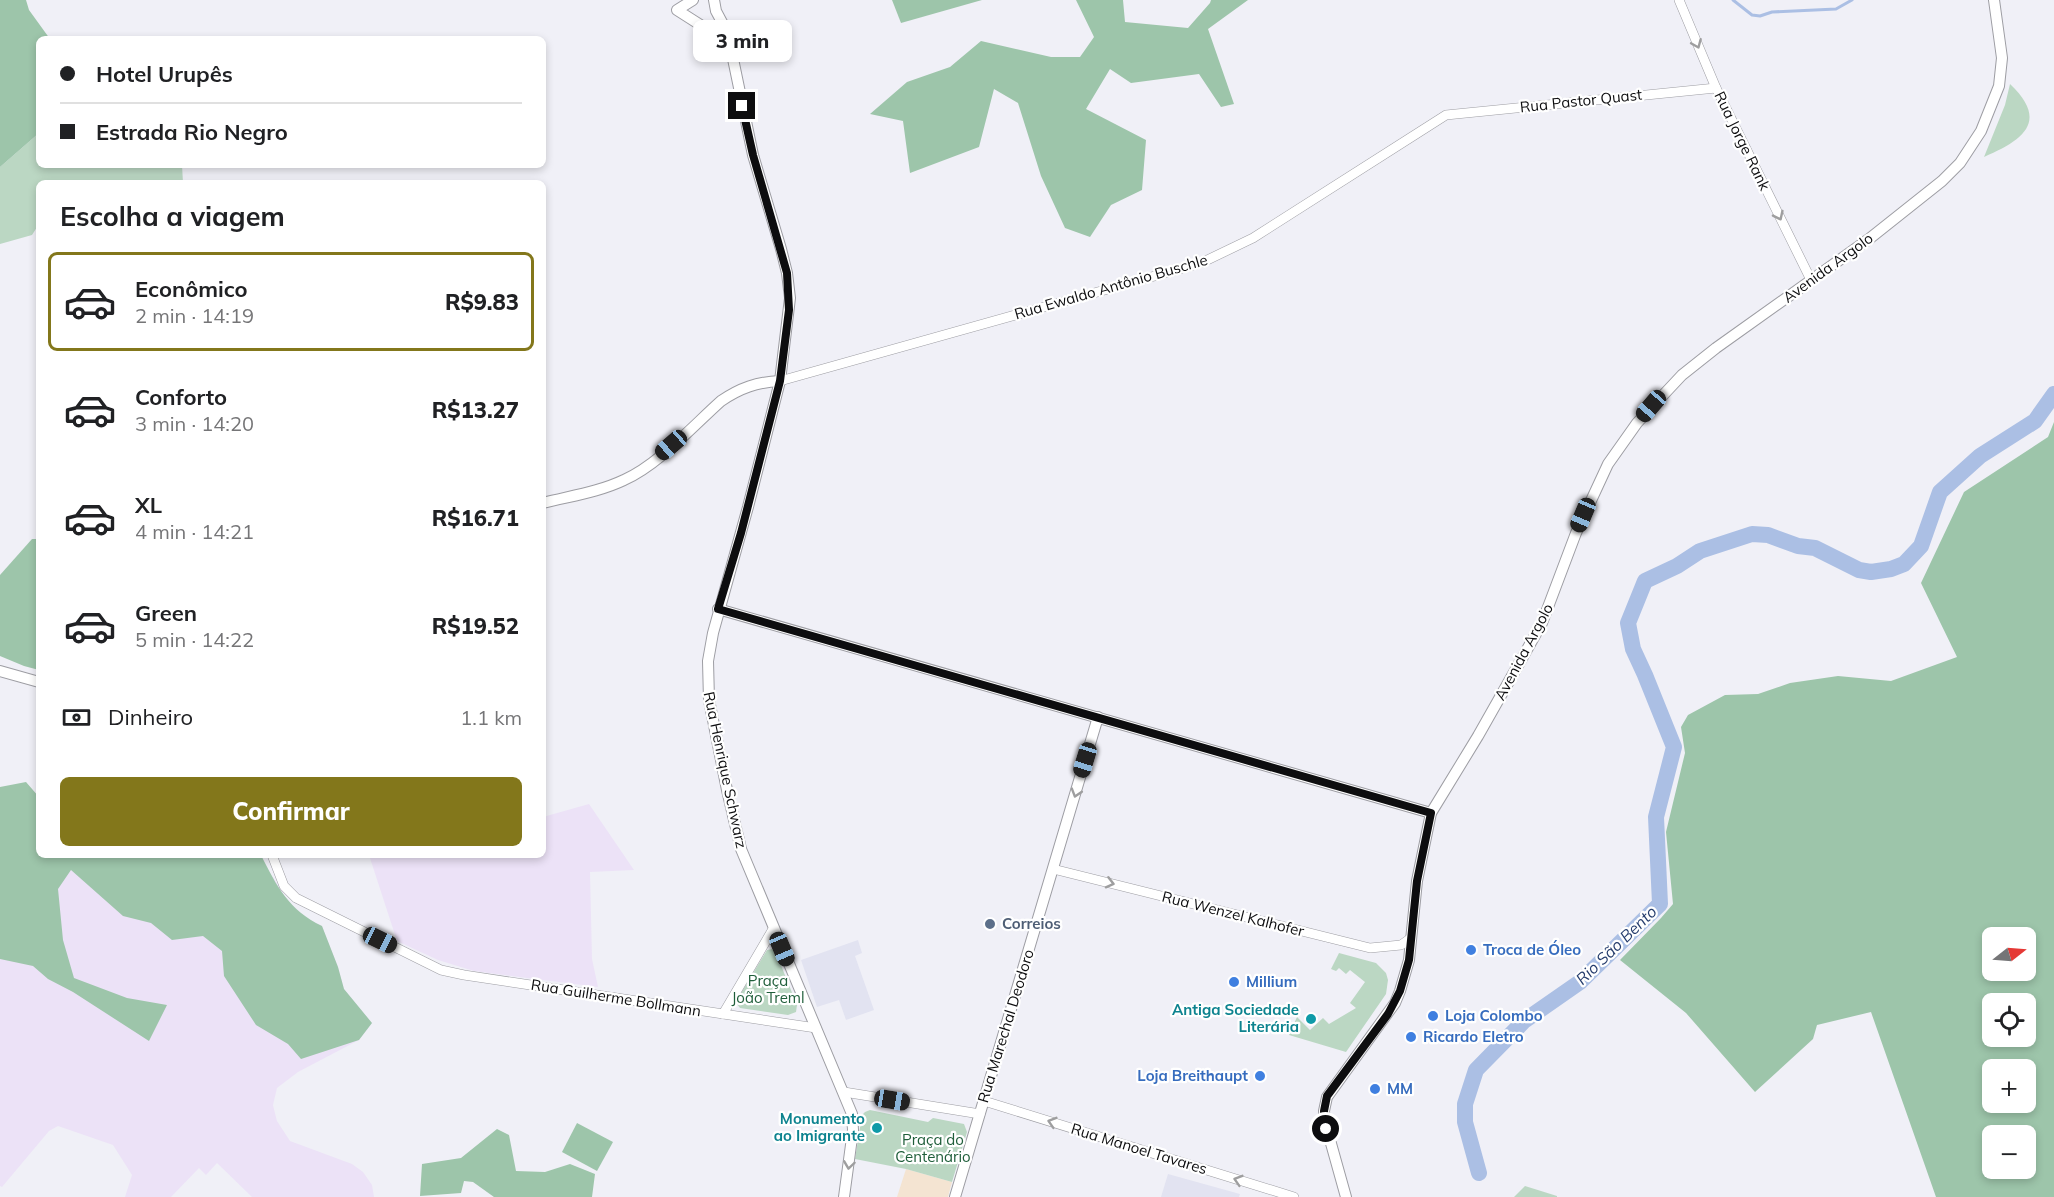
<!DOCTYPE html>
<html lang="pt">
<meta charset="utf-8">
<style>
body{margin:0;font-family:Mulish,sans-serif;background:#f6f6f6;color:#202124;height:100vh;display:flex;flex-direction:column;font-size:22px;white-space:nowrap}
*{box-sizing:border-box;margin:0}
p{font-size:20px;color:#757577}
.icon{flex:none;width:33px;height:33px;fill:none;stroke:currentColor;stroke-width:2;stroke-linecap:round;stroke-linejoin:round}
.map{position:relative;flex:1;overflow:hidden}
.sheet{position:absolute;left:36px;top:180px;width:510px;height:678px;display:flex;flex-direction:column;background:#fff;border-radius:9px;box-shadow:0 3px 9px #0003}
.sheet>*{flex:none}
.banner{position:absolute;left:36px;top:36px;width:510px;height:132px;border-radius:9px;box-shadow:0 3px 9px #0003;display:grid;align-content:center;height:132px;padding:0 24px;background:#fff}
.needle{width:39px;rotate:73deg}
.buttons{position:absolute;left:1982px;top:927px;display:grid;gap:12px}
.buttons a{display:grid;place-items:center;width:54px;height:54px;border-radius:9px;background:#fff;box-shadow:0 3px 9px #0003;font-size:30px}
.end{position:absolute;width:27px;height:27px;margin:-14px;border:8px solid #0d0d0f;background:#fff;box-shadow:0 0 0 3px #fff}
.from{border-radius:50%}
.bubble{position:absolute;height:42px;border-radius:9px;background:#fff;box-shadow:0 3px 9px #0003;font-size:20px;font-weight:800;line-height:42px;text-align:center}
.car{position:absolute;width:18px;height:36px;margin:-18px -9px;border-radius:8px;box-shadow:0 0 4px 2px #0007;background:linear-gradient(#222 24%,#8ab4d8 0 40%,#222 0 76%,#8ab4d8 0 86%,#222 0)}
.banner b{display:flex;align-items:center;gap:21px;height:57px;font-size:22px}
.banner b+b{border-top:2px solid #e0e0e0}
.banner i{width:15px;height:15px;background:#202124}
ul{padding:0;list-style:none}
li{display:flex;align-items:center;gap:18px;height:99px;margin:0 12px 9px;padding:0 12px;border:3px solid transparent;border-radius:9px}
li div{flex:1}
li b{display:block;font-size:22px}
li em{font-style:normal;font-weight:800}
li.active{border-color:#83771b}
li>.icon{width:54px;height:54px;stroke-width:1.5}
h2{padding:0 24px;font-size:27px;line-height:72px}
.pay{display:flex;align-items:center;gap:15px;height:66px;padding:0 24px;font-size:22px}
.pay p{margin-inline-start:auto}
.action{display:flex;gap:12px;margin-top:auto;padding:12px 24px}
.action a{flex:1;height:69px;border-radius:9px;background:#83771b;color:#fff;font-size:24px;font-weight:800;line-height:69px;text-align:center}
.map>svg:first-child{display:block}
.built{fill:#e2e3f1}
.industrial{fill:#ece2f7}
.medical{fill:#f4e4d2}
.green{fill:#bbd7c3}
.forest{fill:#9dc5aa;fill-rule:evenodd}
.lines{fill:none;stroke-linecap:round;stroke-linejoin:round}
.stream{stroke:#abbfe4;stroke-width:3}
.river{stroke:#abbfe4;stroke-width:16}
.tertiary-casing{stroke:#9d9da3;stroke-width:10}
.secondary-casing{stroke:#9d9da3;stroke-width:12}
.tertiary{stroke:#fff;stroke-width:9}
.secondary{stroke:#fff;stroke-width:10}
.oneway{stroke:#9e9e9f}
.route{stroke:#0d0d0f;stroke-width:8}
.service-dot{fill:#5c6f8a;stroke:#fff;stroke-width:2}
.shop-dot{fill:#3f7fe0;stroke:#fff;stroke-width:2}
.culture-dot{fill:#0f9aa8;stroke:#fff;stroke-width:2}
.labels{text-anchor:middle;stroke-width:4.5;stroke-linejoin:round;paint-order:stroke}
.street-label{font-size:15px;fill:#0d0d0f;stroke:#fff}
.service-label{font-size:15px;font-weight:bold;fill:#4e5e75;stroke:#fff;text-anchor:start}
.shop-label{font-size:15px;font-weight:bold;fill:#366cbe;stroke:#fff;text-anchor:start}
.park-label{font-size:15px;fill:#1f5e3a;stroke:#fff}
.culture-label{font-size:15px;font-weight:bold;fill:#0d838f;stroke:#fff;text-anchor:end}
.water-label{font-size:16px;font-style:italic;fill:#263d6d;stroke:#fff}
</style>
<div class="map">
<svg width="2054" height="1197" viewBox="0 0 2054 1197">
<rect width="100%" height="100%" fill="#f0f0f7"/>
<!-- built -->
<g class="built">
<path d="M858,940L862,953L855,956L874,1010L846,1020L839,1000L817,1007L801,960Z"/>
<path d="M1168,1174L1240,1194L1239,1197H1161Z"/>
</g>
<!-- industrial -->
<g class="industrial">
<path d="M589,804L634,870L590,872L592,959L598,987L474,971L438,960L397,941L369,855H543V817Z"/>
<path d="M52,855L273,877L287,900L306,918L322,926L338,967L344,989L372,1023L359,1040L298,1072L277,1088L273,1105L277,1121L290,1141L352,1164L363,1172L372,1185L374,1197H252L217,1163L206,1175L199,1168L171,1197H125L132,1175L113,1145L58,1126L49,1131L2,1187L0,1186V869Z"/>
</g>
<!-- medical -->
<path class="medical" d="M906,1169L952,1182L948,1197H897Z"/>
<!-- green -->
<g class="green">
<path d="M2010,84C2049,121 2024,140 1984,157L2005,105Z"/>
<path d="M39,133V165H182L183,183H39V224L32,235L0,244V167Z"/>
<path d="M772,949L776,953L797,1005L796,1012L788,1015L740,1008L737,1004L738,998L767,950Z"/>
<path d="M1339,953L1376,963L1386,973L1388,980L1386,994L1346,1052L1289,1035L1297,1017L1310,1030L1323,1018L1329,1024L1356,1008L1350,1003L1365,982L1350,970L1346,974L1339,968L1336,971L1331,969Z"/>
<path d="M870,1110L928,1122L933,1118L964,1124L967,1132L952,1182L906,1169L855,1159L862,1115L865,1112Z"/>
<path d="M1525,1186L1557,1196V1197H1514Z"/>
</g>
<!-- forest -->
<g class="forest">
<path d="M0,0H26L29,10L50,39H39V133L0,167Z"/>
<path d="M892,0H982L901,23Z"/>
<path d="M1076,0H1123L1125,22L1188,28L1210,3L1211,0H1248L1208,29L1234,104L1221,107L1199,74L1131,83L1110,69L1086,109L1146,140L1142,190L1111,205L1090,237L1065,228L1041,176L1018,103L994,89L979,147L910,173L903,121L870,114L907,82L950,67L981,41L1051,57H1080L1094,37Z"/>
<path d="M2054,422V1197H1936L1871,1012L1817,1025L1813,1039L1755,1092L1686,1013L1620,960L1661,918L1673,904L1666,832L1685,753L1681,727L1688,715L1725,695L1758,694L1790,683L1838,676L1891,681L1957,657L1921,583L1964,492L2048,437ZM1992,938H2025V970H1992ZM1992,1004H2025V1036H1992ZM1992,1070H2025V1102H1992ZM1992,1136H2025V1168H1992Z"/>
<path d="M32,539H39V670L24,666L0,656V575Z"/>
<path d="M26,782L39,797V855H261C277,887 289,910 322,926L338,967L344,989L372,1023L359,1040L301,1059L288,1044L256,1025L224,976L222,951L203,936L172,940L151,923L123,916L71,870L58,889L63,940L74,978L127,998L167,1005L149,1041L73,992L48,979L33,966L0,959V787Z"/>
<path d="M577,1123L613,1142L597,1171L562,1152Z"/>
<path d="M497,1129L509,1135L516,1171L545,1172L570,1164L595,1174L592,1197H494L473,1182L464,1181L461,1193L420,1196L422,1164L461,1158Z"/>
</g>
<g class="lines">
<!-- stream -->
<path class="stream" d="M1733,0L1752,15L1760,16L1772,12L1836,9L1852,0"/>
<!-- river -->
<path class="river" d="M1479,1173L1465,1122V1104L1476,1070L1524,1021L1580,982L1660,904L1656,817L1674,747L1645,675L1633,649L1628,623L1645,581L1677,566L1700,551L1752,534L1768,535L1798,546L1815,548L1859,570L1871,572L1891,569L1904,564L1921,546L1940,492L1980,456L2035,421L2054,394"/>
<!-- tertiary casing -->
<g class="tertiary-casing">
<g id="tertiary">
<path d="M1679,0L1716,88L1811,280"/>
<path d="M780,381L1201,263L1253,238L1446,115L1716,88"/>
<path d="M272,855L284,886L296,898L441,970L464,975L816,1028"/>
<path d="M1053,869L1370,948L1401,945L1411,938"/>
<path d="M723,1014L773,929"/>
<path d="M844,1092L980,1114"/>
<path d="M984,1101L1294,1197"/>
</g>
</g>
<!-- secondary casing -->
<g class="secondary-casing">
<g id="secondary">
<path d="M693,0L677,10L713,33L728,49"/>
<path d="M714,0L716,11L724,26L732,54L753,155L781,249L787,273L790,298L780,381L748,507L713,633L708,661L709,700L727,790L741,849L852,1114L853,1130L844,1197"/>
<path d="M543,503C570,496 599,492 624,480C658,465 693,426 721,401C740,388 757,382 780,381"/>
<path d="M718,609L1431,813"/>
<path d="M0,671L39,682"/>
<path d="M955,1197L1098,717"/>
<path d="M1346,1197L1325,1122L1324,1111L1327,1097L1395,1003L1400,991L1409,960L1417,881L1431,813L1478,736L1542,623L1576,533L1608,464L1637,423L1682,375L1716,348L1869,239L1942,181L1960,163L1981,131L1999,86L2002,58L1994,0"/>
</g>
</g>
<!-- tertiary -->
<use href="#tertiary" class="tertiary"/>
<!-- secondary -->
<use href="#secondary" class="secondary"/>
</g>
<!-- one-way arrows -->
<defs><path id="oneway-chevron" d="M-2-3.5L2.5 0L-2 3.5" fill="none" stroke-width="1.6" stroke-linecap="round" stroke-linejoin="round" transform="scale(1.5)"/></defs>
<g class="oneway">
<use href="#oneway-chevron" transform="translate(1697 44) rotate(67)"/>
<use href="#oneway-chevron" transform="translate(1779 216) rotate(64)"/>
<use href="#oneway-chevron" transform="translate(1076 793) rotate(107)"/>
<use href="#oneway-chevron" transform="translate(1110 883) rotate(14)"/>
<use href="#oneway-chevron" transform="translate(1052 1122) rotate(-163)"/>
<use href="#oneway-chevron" transform="translate(849 1165) rotate(98)"/>
<use href="#oneway-chevron" transform="translate(1238 1180) rotate(-163)"/>
</g>
<g class="lines">
<!-- route -->
<path class="route" d="M742,106L753,155L787,273L789,310L780,381L741,533L718,609L1431,813L1417,881L1409,960L1400,991L1388,1014L1327,1096L1324,1111L1326,1129"/>
</g>
<!-- markers -->
<circle class="service-dot" cx="990" cy="924" r="6"/>
<g class="shop-dot">
<circle cx="1471" cy="950" r="6"/>
<circle cx="1234" cy="982" r="6"/>
<circle cx="1433" cy="1016" r="6"/>
<circle cx="1411" cy="1037" r="6"/>
<circle cx="1260" cy="1076" r="6"/>
<circle cx="1375" cy="1089" r="6"/>
</g>
<g class="culture-dot">
<circle cx="1311" cy="1019" r="6"/>
<circle cx="877" cy="1128" r="6"/>
</g>
<g class="labels">
<!-- street labels -->
<g class="street-label">
<text transform="translate(1581 101) rotate(-6)" y="5">Rua Pastor Quast</text>
<text transform="translate(1742 141) rotate(64)" y="5">Rua Jorge Rank</text>
<text transform="translate(1828 268) rotate(-36)" y="5">Avenida Argolo</text>
<text transform="translate(1111 287) rotate(-16)" y="5">Rua Ewaldo Antônio Buschle</text>
<text transform="translate(1524 652) rotate(-62)" y="5">Avenida Argolo</text>
<text transform="translate(725 770) rotate(78)" y="5">Rua Henrique Schwarz</text>
<text transform="translate(1233 914) rotate(14)" y="5">Rua Wenzel Kalhofer</text>
<text transform="translate(616 998) rotate(9)" y="5">Rua Guilherme Bollmann</text>
<text transform="translate(1006 1026) rotate(-73)" y="5">Rua Marechal Deodoro</text>
<text transform="translate(1139 1149) rotate(17)" y="5">Rua Manoel Tavares</text>
</g>
<!-- service labels -->
<g class="service-label">
<text x="1002" y="929">Correios</text>
</g>
<!-- shop labels -->
<g class="shop-label">
<text x="1483" y="955">Troca de Óleo</text>
<text x="1246" y="987">Millium</text>
<text x="1445" y="1021">Loja Colombo</text>
<text x="1423" y="1042">Ricardo Eletro</text>
<text x="1248" y="1081" text-anchor="end">Loja Breithaupt</text>
<text x="1387" y="1094">MM</text>
</g>
<!-- park labels -->
<g class="park-label">
<text x="768" y="986">Praça<tspan x="768" dy="17">João Treml</tspan></text>
<text x="933" y="1145">Praça do<tspan x="933" dy="17">Centenário</tspan></text>
</g>
<!-- culture labels -->
<g class="culture-label">
<text x="1299" y="1015">Antiga Sociedade<tspan x="1299" dy="17">Literária</tspan></text>
<text x="865" y="1124">Monumento<tspan x="865" dy="17">ao Imigrante</tspan></text>
</g>
<!-- water labels -->
<g class="water-label">
<text transform="translate(1616 945) rotate(-44)" y="6">Rio São Bento</text>
</g>
</g>
</svg>
<div class="buttons">
<a><svg class="needle" viewBox="-14 -14 28 28"><path d="M0-13l5 13h-10z" fill="#e53935"/><path d="M0 13l5-13h-10z" fill="#757577"/></svg></a>
<a><svg class="icon" aria-label="locate" viewBox="0 0 24 24"><circle cx="12" cy="12" r="6"/><path d="M12 2v4M12 18v4M2 12h4M18 12h4"/></svg></a>
<a>+</a>
<a>−</a>
</div>
<i class="end from" style="left:1326px;top:1129px"></i>
<i class="end" style="left:742px;top:106px"></i>
<div class="bubble" style="left:693px;top:20px;width:99px">3 min</div>
<i class="car" style="left:1651px;top:406px;rotate:221deg"></i>
<i class="car" style="left:671px;top:445px;rotate:229deg"></i>
<i class="car" style="left:1583px;top:515px;rotate:203deg"></i>
<i class="car" style="left:1085px;top:760px;rotate:197deg"></i>
<i class="car" style="left:380px;top:940px;rotate:116deg"></i>
<i class="car" style="left:782px;top:949px;rotate:157deg"></i>
<i class="car" style="left:892px;top:1100px;rotate:99deg"></i>
<div class="banner">
<b><i class="from"></i>Hotel Urupês</b>
<b><i></i>Estrada Rio Negro</b>
</div>
<section class="sheet">
<h2>Escolha a viagem</h2>
<ul>
<li class="active"><svg class="icon" aria-label="car" viewBox="0 0 24 24"><path d="M5 17H2v-5l4-1 3-4h7l3 4 3 1v5h-3M9 17h6M6 11h13"/><circle cx="7" cy="17" r="2"/><circle cx="17" cy="17" r="2"/></svg><div><b>Econômico</b><p>2 min · 14:19</p></div><em>R$9.83</em></li>
<li><svg class="icon" aria-label="car" viewBox="0 0 24 24"><path d="M5 17H2v-5l4-1 3-4h7l3 4 3 1v5h-3M9 17h6M6 11h13"/><circle cx="7" cy="17" r="2"/><circle cx="17" cy="17" r="2"/></svg><div><b>Conforto</b><p>3 min · 14:20</p></div><em>R$13.27</em></li>
<li><svg class="icon" aria-label="car" viewBox="0 0 24 24"><path d="M5 17H2v-5l4-1 3-4h7l3 4 3 1v5h-3M9 17h6M6 11h13"/><circle cx="7" cy="17" r="2"/><circle cx="17" cy="17" r="2"/></svg><div><b>XL</b><p>4 min · 14:21</p></div><em>R$16.71</em></li>
<li><svg class="icon" aria-label="car" viewBox="0 0 24 24"><path d="M5 17H2v-5l4-1 3-4h7l3 4 3 1v5h-3M9 17h6M6 11h13"/><circle cx="7" cy="17" r="2"/><circle cx="17" cy="17" r="2"/></svg><div><b>Green</b><p>5 min · 14:22</p></div><em>R$19.52</em></li>
</ul>
<div class="pay"><svg class="icon" aria-label="cash" viewBox="0 0 24 24"><path d="M3 7h18v10H3z"/><circle cx="12" cy="12" r="2"/></svg>Dinheiro<p>1.1 km</p></div>
<div class="action"><a>Confirmar</a></div>
</section>
</div>
